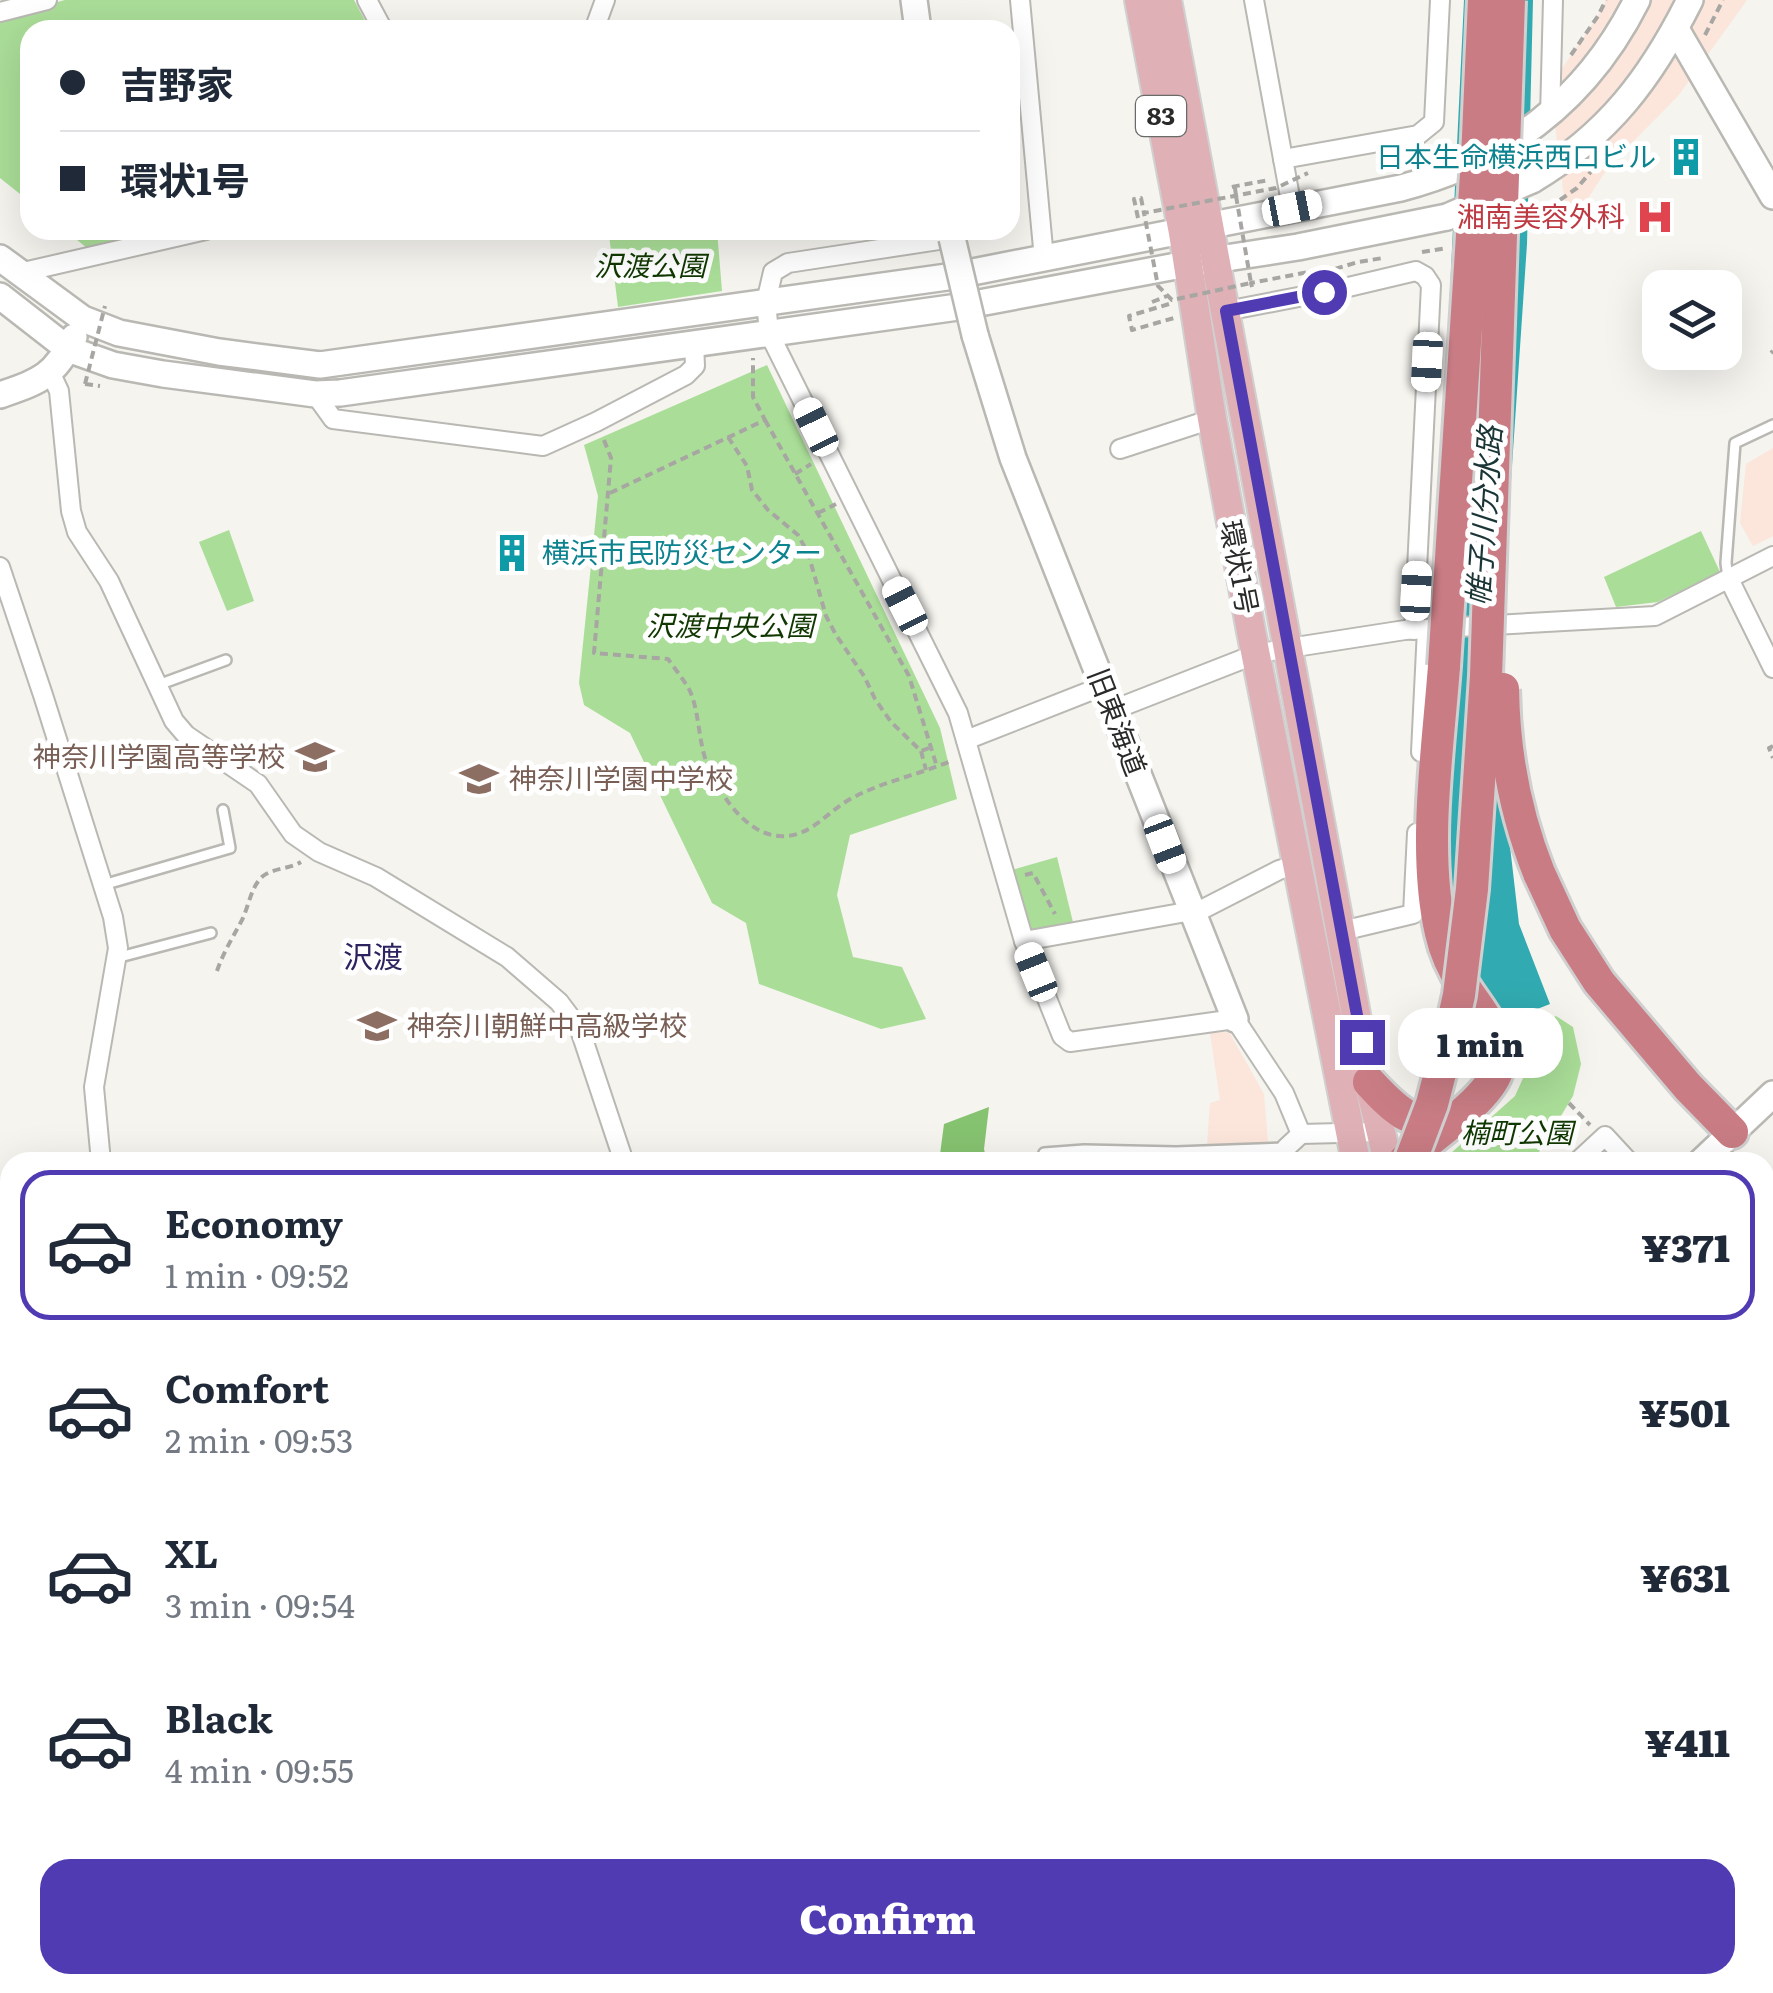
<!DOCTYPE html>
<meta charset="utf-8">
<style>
body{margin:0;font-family:Literata,"Noto Sans JP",serif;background:#f2f2f3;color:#1f2937;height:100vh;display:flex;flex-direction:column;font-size:38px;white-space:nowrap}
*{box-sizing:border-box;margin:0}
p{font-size:32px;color:#747a83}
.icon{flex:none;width:55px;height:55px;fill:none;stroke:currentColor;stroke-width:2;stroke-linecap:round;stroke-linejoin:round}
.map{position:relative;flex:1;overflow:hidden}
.panel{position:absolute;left:0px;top:1152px;width:1775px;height:842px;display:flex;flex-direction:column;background:#fff;border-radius:30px 30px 0 0;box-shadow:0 10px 40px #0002}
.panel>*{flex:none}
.banner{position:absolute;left:20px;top:20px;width:1000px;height:220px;border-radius:30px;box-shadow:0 10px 40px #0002;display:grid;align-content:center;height:220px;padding:0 40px;background:#fff}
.tools{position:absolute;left:1642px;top:270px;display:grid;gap:20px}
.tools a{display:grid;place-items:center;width:100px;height:100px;border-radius:20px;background:#fff;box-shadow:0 10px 40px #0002;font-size:50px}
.end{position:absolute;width:45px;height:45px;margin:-22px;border:12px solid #503bb3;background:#fff;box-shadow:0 0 0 5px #fff}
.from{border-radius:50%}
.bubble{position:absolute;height:70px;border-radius:30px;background:#fff;box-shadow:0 10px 40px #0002;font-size:32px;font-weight:800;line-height:70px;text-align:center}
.car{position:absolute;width:30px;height:60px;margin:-30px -15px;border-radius:12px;box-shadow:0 0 8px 2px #0007;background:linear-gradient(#fff 24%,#345 0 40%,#fff 0 76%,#345 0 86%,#fff 0)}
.banner b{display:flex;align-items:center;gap:35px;height:95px;font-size:38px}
.banner b+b{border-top:2px solid #e0e1e3}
.banner i{width:25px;height:25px;background:#1f2937}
ul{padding:18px 0 0;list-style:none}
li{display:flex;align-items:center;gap:30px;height:150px;margin:0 20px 15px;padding:0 20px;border:5px solid transparent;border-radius:30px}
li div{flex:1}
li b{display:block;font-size:38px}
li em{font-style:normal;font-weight:800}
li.current{border-color:#503bb3}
li>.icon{width:90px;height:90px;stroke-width:1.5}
.action{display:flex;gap:20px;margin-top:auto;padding:20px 40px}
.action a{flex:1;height:115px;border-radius:30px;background:#503bb3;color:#fff;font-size:40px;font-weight:800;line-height:115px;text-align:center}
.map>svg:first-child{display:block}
.commercial{fill:#fce5da}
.green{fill:#aade98}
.forest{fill:#86c370}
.water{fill:#31abb1}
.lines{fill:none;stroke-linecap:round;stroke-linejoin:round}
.lane-casing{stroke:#b9b8b3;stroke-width:14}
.street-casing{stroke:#b9b8b3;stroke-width:22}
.secondary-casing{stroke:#b9b8b3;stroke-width:30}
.primary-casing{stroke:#d0d0d0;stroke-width:32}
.highway-casing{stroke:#d0d0d0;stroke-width:38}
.path{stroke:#a7a6a2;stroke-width:4;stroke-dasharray:8 5;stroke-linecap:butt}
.lane{stroke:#fff;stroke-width:9}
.street{stroke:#fff;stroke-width:18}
.secondary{stroke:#fff;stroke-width:25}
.primary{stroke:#dfb0b5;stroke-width:28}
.highway{stroke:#c97c84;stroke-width:32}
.secondary-bridge-casing{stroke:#b9b8b3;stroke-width:30;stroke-linecap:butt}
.highway-bridge-casing{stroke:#d0d0d0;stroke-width:38;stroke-linecap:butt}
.path-bridge{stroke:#a7a6a2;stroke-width:4;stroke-dasharray:8 5;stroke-linecap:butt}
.secondary-bridge{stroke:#fff;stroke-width:25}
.highway-bridge{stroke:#c97c84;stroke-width:32}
.route{stroke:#503bb3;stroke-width:12}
.labels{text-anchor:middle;stroke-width:10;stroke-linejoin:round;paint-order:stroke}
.shield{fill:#fff;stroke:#6a6a68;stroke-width:2.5}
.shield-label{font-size:25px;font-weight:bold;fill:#2a2a28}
.culture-label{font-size:28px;fill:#0d838f;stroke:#fff;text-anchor:end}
.health-label{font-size:28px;fill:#be3a42;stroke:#fff;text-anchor:end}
.park-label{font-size:28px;font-style:italic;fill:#103800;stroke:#fff}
.street-label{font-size:28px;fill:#2a2a28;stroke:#fff}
.education-label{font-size:28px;fill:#785e54;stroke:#fff;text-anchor:start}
.water-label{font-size:30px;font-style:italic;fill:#1b3536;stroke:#fff}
.neighbourhood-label{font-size:30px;fill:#2b245e;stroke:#fff}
</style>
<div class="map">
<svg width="1773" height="1993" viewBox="0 0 1773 1993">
<rect width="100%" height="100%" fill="#f5f4ef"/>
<!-- commercial -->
<g class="commercial">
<path d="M1606,0H1747L1678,96L1609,166L1568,229L1550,86L1598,16Z"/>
<path d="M1773,448V536L1753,546L1740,523L1746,464Z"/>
<path d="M1229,1032L1264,1094L1268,1143L1207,1146L1210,1103L1220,1100L1210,1033Z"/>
</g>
<!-- green -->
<g class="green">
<path d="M65,0H354L370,30H30V202L0,178V17Z"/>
<path d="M65,230H189L93,253Z"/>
<path d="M614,230H717L722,291L618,307L609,235Z"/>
<path d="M767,365L940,728L957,799L850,835L837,895L853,957L902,967L926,1019L881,1029L759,984L746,923L712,903L630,733L584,705L579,683L598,496L584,445Z"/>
<path d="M229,530L254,601L227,611L199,542Z"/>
<path d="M1701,531L1720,572L1658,602L1616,607L1604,577Z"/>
<path d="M1057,857L1073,922L1028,931L1012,870Z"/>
<path d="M1556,1016L1573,1027L1581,1064L1573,1096L1533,1162H1441L1515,1096L1528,1067L1527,1043L1535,1026Z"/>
<path d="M1765,1187L1773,1195V1282L1765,1275Z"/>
<path d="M725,1985H977L973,1993H727Z"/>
</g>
<!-- forest -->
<g class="forest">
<path d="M989,1107L984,1149L987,1162H939L944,1124Z"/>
<path d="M725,1985H910L880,1993H727Z"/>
<path d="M1234,1985H1329L1336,1993H1230L1236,1990Z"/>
</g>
<!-- water -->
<path class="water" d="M1464,0H1533L1527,244L1495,717L1519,924L1550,1004L1482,1031L1421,891Z"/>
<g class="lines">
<!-- lane casing -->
<g class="lane-casing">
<g id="lane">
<path d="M1728,578L1726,563L1735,443L1773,425"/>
<path d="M158,685L226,660"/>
<path d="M103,885L230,848L223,810"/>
<path d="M116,958L211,933"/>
<path d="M1044,1153L1084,1150L1176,1152L1286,1148"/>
<path d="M0,1936L10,1953"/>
<path d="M27,1985L31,1993"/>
</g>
</g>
<!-- street casing -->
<g class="street-casing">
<g id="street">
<path d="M367,0L383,30"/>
<path d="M1020,0L1044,259"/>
<path d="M1254,0L1292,208"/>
<path d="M0,12L47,0"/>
<path d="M594,30L605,0"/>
<path d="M1550,116L1553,0"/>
<path d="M1283,159L1418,135L1434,122L1440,0"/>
<path d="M952,238L788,263L773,272L766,302L769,333L958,713L1024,941L1062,1036L1070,1042L1235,1019L1284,1093L1301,1134"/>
<path d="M19,273L206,230"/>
<path d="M1226,311L1340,289L1416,271L1425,276L1431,285L1414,630"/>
<path d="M51,374L59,391L71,511L77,532L109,581L174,721L186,735L258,784L293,834L319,852L376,877L507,957L559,1002L580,1030L624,1162"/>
<path d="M315,394L333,419L543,446L596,422L686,375L695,366L694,344"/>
<path d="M1120,449L1212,419"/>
<path d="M0,567L43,695L113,917L118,948L94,1087L101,1162"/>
<path d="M1729,579L1773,668"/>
<path d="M1113,710L1256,654L1289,648L1405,630L1655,616L1773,556"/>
<path d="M966,740L1103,686"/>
<path d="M1421,752L1427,629"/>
<path d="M1342,931L1413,914L1417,833"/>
<path d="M1024,941L1203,909L1279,870L1298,864"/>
<path d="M1301,1134L1380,1132"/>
<path d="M1286,1162V1148L1301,1134"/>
<path d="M1577,1162L1605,1136L1629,1162"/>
<path d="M0,1616L10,1634"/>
<path d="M1765,1722L1773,1727"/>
<path d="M0,1815L10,1813"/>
<path d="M1765,1863L1773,1851"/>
<path d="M1765,1983L1773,1988"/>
<path d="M389,1985L394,1993"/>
<path d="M613,1985L620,1993"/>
<path d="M718,1985L720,1993"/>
<path d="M1063,1985L1070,1991L1086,1993"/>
<path d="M478,1993L488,1985"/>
<path d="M1185,1993L1193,1985"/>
<path d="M1471,1993L1480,1985"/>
</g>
</g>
<!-- secondary casing -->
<g class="secondary-casing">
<g id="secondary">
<path d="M914,0L918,30"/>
<path d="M1676,29L1773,196"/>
<path d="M1532,180C1608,135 1651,78 1690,0"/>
<path d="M0,258L83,319L119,333L219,352L320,365L947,277L1401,188C1508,160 1587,100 1637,0"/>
<path d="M0,296L68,349L113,365L163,374L315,394L340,393L958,307L1187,264L1298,247L1447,217"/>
<path d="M975,335L1013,458L1235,1019"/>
<path d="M0,395C40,381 54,377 74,337"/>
<path d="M1701,1162L1773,1094"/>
<path d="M1765,1291L1773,1298"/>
<path d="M0,1401L10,1423"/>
<path d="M262,1985L265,1993"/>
</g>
</g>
<!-- primary casing -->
<g class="primary-casing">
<g id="primary">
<path d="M1139,0L1183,233L1212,419L1251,631L1356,1162"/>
<path d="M1167,0L1368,1079L1388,1162"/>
<path d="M1765,1541L1773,1545"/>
<path d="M1765,1576L1773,1580"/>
</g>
</g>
<!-- highway casing -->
<g class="highway-casing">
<g id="highway">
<path d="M1539,873L1565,929L1599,982L1688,1087L1732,1132"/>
<path d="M1369,1082C1395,1110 1409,1125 1449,1123"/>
<path d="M1405,1160C1429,1139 1488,1100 1497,1071C1506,1038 1481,1013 1465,988C1454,971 1445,952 1441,933C1422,851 1438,749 1444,666"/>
<path d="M1007,1993L1009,1990"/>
</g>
</g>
<!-- path -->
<g class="path">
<path d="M1705,35L1723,0"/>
<path d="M1571,55L1598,16L1606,0"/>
<path d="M1236,196L1235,188L1231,187L1269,180"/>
<path d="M1138,218L1134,199L1141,198L1144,213"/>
<path d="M1527,220L1534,218L1577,188L1600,161"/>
<path d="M1422,252L1447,248"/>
<path d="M1335,269L1358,262L1383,258"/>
<path d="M1252,287L1251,283L1335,267"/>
<path d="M1152,302L1167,296"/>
<path d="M1169,304L1129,316L1132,330L1174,318"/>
<path d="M1771,353L1773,351"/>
<path d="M85,384L100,386"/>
<path d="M765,420L909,676L937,767"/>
<path d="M728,437L747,466L752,490L768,510L798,535L808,553L826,616L836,635L864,676L875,699L891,722L921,751L929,748"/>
<path d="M604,440L611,458L594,653L668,659C675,669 684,680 690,691C700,714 698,743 708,766C726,808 764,857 812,827C827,817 839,804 856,796C886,781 920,774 951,761"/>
<path d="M795,474L811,464"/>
<path d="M610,493L765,420L753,397V358"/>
<path d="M818,513L836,504"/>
<path d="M1773,746L1769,748L1773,758"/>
<path d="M921,751L926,770"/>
<path d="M1025,875L1033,873L1055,914"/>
<path d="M217,971C223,953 233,937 242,920C249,906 251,886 263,876C274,868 289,869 301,862"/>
<path d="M1569,1103L1590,1125"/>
<path d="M1765,1244L1773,1250"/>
<path d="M1213,1993L1224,1988L1223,1985"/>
</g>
<!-- lane -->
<use href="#lane" class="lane"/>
<!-- street -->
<use href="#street" class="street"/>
<!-- secondary -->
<use href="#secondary" class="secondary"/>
<!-- primary -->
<use href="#primary" class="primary"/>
<!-- highway -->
<use href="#highway" class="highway"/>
<!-- secondary-bridge casing -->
<g class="secondary-bridge-casing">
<g id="secondary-bridge">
<path d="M1447,217L1532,180"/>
<path d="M952,238L975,335"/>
</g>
</g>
<!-- highway-bridge casing -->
<g class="highway-bridge-casing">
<g id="highway-bridge">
<path d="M1444,666L1477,159L1484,0"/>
<path d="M1503,689C1504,754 1515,813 1539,873"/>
<path d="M1410,1162L1432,1104L1451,1031L1459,995L1472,889L1486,676L1509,0"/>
</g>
</g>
<!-- path-bridge -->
<g class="path-bridge">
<path d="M1236,196L1251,283L1172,300L1158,286L1144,213L1276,188L1308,173"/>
<path d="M85,384L105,306"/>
</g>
<!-- secondary-bridge -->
<use href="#secondary-bridge" class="secondary-bridge"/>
<!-- highway-bridge -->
<use href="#highway-bridge" class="highway-bridge"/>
</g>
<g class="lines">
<!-- route -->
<path class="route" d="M1324,292L1226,311L1362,1042"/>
</g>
<!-- icons -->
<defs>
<g id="building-bare" transform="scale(3)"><path d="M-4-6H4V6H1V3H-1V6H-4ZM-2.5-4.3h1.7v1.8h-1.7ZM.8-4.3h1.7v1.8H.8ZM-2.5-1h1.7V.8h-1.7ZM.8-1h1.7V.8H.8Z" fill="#0f9aa8" stroke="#fff" stroke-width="2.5" paint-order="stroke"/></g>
<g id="hospital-bare" transform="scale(3)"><path d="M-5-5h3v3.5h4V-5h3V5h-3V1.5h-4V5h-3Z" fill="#e0444e" stroke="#fff" stroke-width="2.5" paint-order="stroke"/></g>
<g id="school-bare" transform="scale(3)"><path d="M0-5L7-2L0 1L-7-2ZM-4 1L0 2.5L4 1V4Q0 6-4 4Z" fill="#8d6e63" stroke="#fff" stroke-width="2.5" paint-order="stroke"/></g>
</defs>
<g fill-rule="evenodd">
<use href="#building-bare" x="1686" y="157"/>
<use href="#hospital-bare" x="1655" y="217"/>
<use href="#building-bare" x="512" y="553"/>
<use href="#school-bare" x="315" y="757"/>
<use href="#school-bare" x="479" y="779"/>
<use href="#school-bare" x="377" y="1026"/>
</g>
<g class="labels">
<!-- shield labels -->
<rect class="shield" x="1136" y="96" width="50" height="40" rx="8"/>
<g class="shield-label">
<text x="1161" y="125">83</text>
</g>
<!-- culture labels -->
<g class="culture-label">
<text x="1656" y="167">日本生命横浜西口ビル</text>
<text x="542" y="563" text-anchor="start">横浜市民防災センター</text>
</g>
<!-- health labels -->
<g class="health-label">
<text x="1625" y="227">湘南美容外科</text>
</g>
<!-- park labels -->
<g class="park-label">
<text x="650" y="276">沢渡公園</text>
<text x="730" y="636">沢渡中央公園</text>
<text x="1517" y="1143">楠町公園</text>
</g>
<!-- street labels -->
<g class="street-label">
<text transform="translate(1239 567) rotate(79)" y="10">環状1号</text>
<text transform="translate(1117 722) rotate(69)" y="10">旧東海道</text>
</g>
<!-- education labels -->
<g class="education-label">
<text x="285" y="767" text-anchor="end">神奈川学園高等学校</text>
<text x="509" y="789">神奈川学園中学校</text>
<text x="407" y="1036">神奈川朝鮮中高級学校</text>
</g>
<!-- water labels -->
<g class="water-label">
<text transform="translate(1485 516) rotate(-86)" y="10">帷子川分水路</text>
</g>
<!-- neighbourhood labels -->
<g class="neighbourhood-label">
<text x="373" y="968">沢渡</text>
</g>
</g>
</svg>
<div class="tools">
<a><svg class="icon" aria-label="layers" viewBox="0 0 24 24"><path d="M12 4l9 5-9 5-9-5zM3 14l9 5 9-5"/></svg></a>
</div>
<i class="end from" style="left:1324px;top:292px"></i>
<i class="end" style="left:1362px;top:1042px"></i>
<div class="bubble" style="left:1398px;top:1008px;width:165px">1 min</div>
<i class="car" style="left:1292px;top:208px;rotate:79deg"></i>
<i class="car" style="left:1427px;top:362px;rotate:183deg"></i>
<i class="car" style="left:816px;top:427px;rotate:334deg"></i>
<i class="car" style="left:1416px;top:591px;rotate:3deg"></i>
<i class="car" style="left:905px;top:606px;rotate:333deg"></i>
<i class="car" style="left:1165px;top:844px;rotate:159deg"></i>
<i class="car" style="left:1036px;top:972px;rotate:338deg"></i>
<div class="banner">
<b><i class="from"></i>吉野家</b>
<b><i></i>環状1号</b>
</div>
<section class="panel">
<ul>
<li class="current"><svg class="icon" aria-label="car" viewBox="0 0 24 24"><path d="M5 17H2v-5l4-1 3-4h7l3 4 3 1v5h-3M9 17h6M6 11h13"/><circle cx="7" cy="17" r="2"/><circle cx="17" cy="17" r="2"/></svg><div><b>Economy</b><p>1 min · 09:52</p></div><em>¥371</em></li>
<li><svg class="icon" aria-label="car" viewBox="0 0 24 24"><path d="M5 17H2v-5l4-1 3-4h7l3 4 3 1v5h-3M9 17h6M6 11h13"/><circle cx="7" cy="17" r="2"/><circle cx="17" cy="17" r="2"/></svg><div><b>Comfort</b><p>2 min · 09:53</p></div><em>¥501</em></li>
<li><svg class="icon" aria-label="car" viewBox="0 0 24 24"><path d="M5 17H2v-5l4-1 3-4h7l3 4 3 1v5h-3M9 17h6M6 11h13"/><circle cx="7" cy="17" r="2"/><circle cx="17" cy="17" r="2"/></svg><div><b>XL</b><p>3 min · 09:54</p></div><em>¥631</em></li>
<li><svg class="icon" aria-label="car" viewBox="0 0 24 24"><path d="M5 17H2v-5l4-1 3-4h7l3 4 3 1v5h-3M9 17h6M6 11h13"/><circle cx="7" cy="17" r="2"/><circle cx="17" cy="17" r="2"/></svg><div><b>Black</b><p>4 min · 09:55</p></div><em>¥411</em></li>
</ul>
<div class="action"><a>Confirm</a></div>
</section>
</div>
